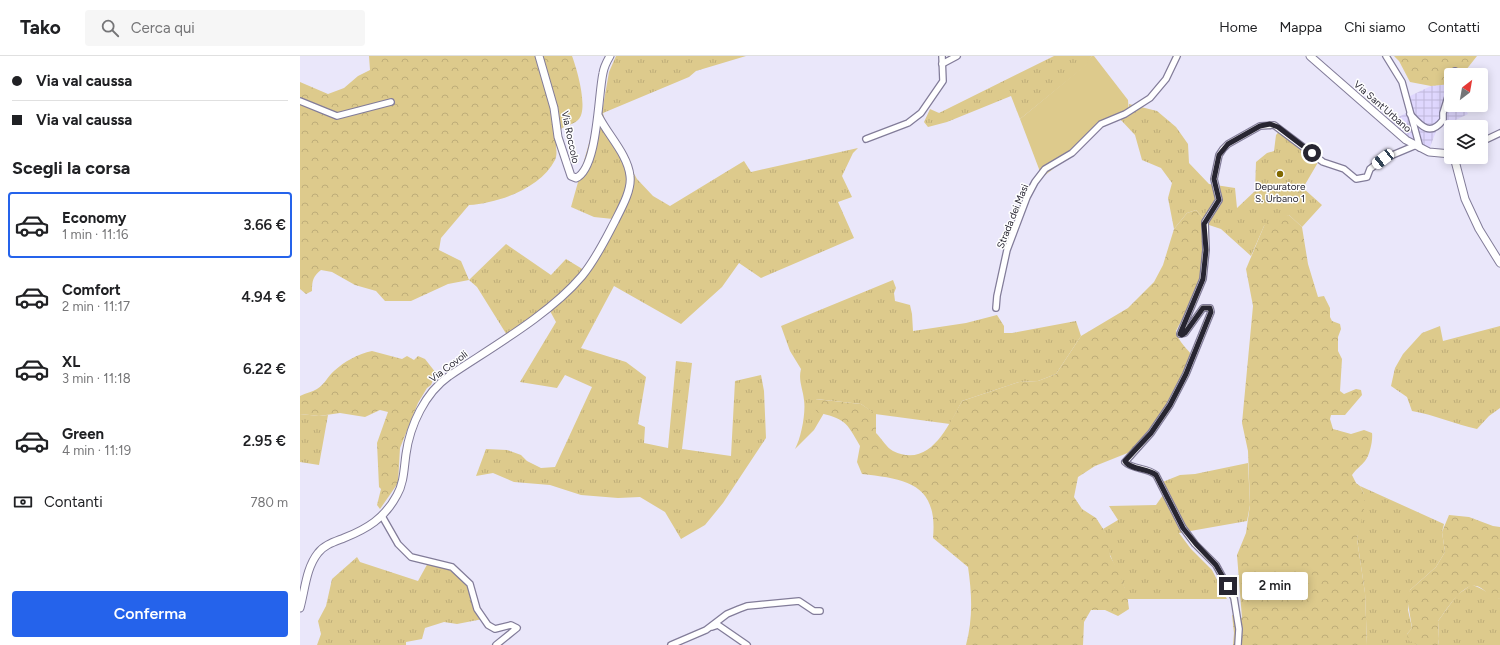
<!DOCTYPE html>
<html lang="it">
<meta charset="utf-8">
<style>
body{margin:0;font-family:Figtree,sans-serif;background:#f6f6f6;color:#202124;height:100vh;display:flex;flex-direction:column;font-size:15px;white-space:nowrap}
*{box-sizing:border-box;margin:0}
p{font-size:13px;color:#757577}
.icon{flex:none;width:22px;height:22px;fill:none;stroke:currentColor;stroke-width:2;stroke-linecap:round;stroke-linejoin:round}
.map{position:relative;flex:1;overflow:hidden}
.panel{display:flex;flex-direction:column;background:#fff;width:300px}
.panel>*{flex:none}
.top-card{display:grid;align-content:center;height:88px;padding:0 12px;background:#fff}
.needle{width:26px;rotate:31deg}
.tools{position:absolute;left:1144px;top:12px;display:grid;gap:8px}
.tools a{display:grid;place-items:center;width:44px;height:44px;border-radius:4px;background:#fff;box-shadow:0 2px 10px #0003;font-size:20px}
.end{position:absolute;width:18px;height:18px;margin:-9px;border:5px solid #272531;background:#fff;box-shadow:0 0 0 2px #fff}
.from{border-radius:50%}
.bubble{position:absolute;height:28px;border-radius:4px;background:#fff;box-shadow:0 2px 10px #0003;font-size:13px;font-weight:600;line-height:28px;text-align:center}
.car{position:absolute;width:12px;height:24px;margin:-12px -6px;border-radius:5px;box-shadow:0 0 3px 1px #0007;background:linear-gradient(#fff 24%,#345 0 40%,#fff 0 76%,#345 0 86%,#fff 0)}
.top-card b{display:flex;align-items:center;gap:14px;height:38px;font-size:15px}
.top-card b+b{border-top:1px solid #e0e0e0}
.top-card i{width:10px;height:10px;background:#202124}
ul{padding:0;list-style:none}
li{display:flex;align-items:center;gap:12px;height:66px;margin:0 8px 6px;padding:0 4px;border:2px solid transparent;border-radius:4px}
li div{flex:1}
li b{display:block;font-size:15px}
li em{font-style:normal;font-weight:600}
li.current{border-color:#2563eb}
li>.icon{width:36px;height:36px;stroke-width:1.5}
h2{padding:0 12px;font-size:18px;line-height:48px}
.pay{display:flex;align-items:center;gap:10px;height:44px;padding:0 12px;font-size:15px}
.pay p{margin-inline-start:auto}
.cta{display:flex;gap:8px;margin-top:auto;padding:8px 12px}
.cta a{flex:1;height:46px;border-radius:4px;background:#2563eb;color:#fff;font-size:16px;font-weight:600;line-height:46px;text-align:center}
header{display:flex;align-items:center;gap:24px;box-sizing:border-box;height:56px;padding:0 20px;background:#fff;border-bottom:1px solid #e0e0e0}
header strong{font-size:19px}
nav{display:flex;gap:22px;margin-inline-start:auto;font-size:14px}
.search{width:280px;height:36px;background:#f6f6f6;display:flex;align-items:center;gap:10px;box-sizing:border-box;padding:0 14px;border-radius:4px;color:#757577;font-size:15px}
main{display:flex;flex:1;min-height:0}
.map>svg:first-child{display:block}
.industrial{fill:url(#industrial-grid)}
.grass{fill:url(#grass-tufts)}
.forest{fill:url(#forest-crowns)}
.park{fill:#ddca8c}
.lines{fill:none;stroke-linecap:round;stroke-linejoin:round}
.minor-casing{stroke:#827c99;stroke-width:8}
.tertiary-casing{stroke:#827c99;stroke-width:9}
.minor{stroke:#fff;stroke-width:5.5}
.tertiary{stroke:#fff;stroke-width:7}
.route{stroke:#272531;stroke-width:5}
.poi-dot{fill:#806800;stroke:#fff;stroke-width:1.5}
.labels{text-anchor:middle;stroke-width:3;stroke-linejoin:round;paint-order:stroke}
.street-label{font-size:10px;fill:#272531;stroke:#fff}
.poi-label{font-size:10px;fill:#272531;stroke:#fff}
</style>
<header>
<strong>Tako</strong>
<div class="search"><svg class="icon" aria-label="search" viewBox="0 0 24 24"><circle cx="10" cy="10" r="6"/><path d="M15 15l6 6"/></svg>Cerca qui</div>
<nav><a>Home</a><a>Mappa</a><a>Chi siamo</a><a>Contatti</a></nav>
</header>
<main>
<section class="panel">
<div class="top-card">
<b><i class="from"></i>Via val caussa</b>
<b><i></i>Via val caussa</b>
</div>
<h2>Scegli la corsa</h2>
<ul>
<li class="current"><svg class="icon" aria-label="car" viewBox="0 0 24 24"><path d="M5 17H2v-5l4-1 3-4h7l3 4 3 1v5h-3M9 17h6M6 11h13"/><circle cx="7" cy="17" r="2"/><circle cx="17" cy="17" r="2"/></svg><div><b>Economy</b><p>1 min · 11:16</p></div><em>3.66 €</em></li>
<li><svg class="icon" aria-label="car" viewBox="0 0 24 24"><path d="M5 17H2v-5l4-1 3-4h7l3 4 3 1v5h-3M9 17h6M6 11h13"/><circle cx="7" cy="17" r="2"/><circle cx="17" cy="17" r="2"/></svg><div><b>Comfort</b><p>2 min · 11:17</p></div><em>4.94 €</em></li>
<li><svg class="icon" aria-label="car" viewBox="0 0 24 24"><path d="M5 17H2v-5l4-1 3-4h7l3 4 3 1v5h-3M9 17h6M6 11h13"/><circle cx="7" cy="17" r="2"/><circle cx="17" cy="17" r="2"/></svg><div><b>XL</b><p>3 min · 11:18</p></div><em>6.22 €</em></li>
<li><svg class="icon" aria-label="car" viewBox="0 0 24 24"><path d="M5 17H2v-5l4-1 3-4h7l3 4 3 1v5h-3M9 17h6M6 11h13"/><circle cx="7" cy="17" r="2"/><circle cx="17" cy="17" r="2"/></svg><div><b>Green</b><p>4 min · 11:19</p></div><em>2.95 €</em></li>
</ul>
<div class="pay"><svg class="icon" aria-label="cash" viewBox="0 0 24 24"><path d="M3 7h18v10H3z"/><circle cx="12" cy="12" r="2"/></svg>Contanti<p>780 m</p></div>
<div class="cta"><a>Conferma</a></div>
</section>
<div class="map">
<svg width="1200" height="589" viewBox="0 0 1200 589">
<defs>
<pattern id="industrial-grid" width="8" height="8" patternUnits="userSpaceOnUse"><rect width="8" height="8" fill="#dfd7fe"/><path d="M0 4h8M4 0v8" fill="none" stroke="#bfb8da"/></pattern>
<pattern id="grass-tufts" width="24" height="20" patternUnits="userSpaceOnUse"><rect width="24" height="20" fill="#ddca8c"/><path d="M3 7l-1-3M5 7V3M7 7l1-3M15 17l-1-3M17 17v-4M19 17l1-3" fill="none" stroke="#bead79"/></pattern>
<pattern id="forest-crowns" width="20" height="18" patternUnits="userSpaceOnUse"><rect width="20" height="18" fill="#ddca8c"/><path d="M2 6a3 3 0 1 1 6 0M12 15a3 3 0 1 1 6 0" fill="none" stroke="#bead79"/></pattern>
</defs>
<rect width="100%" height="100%" fill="#eae7fa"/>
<!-- industrial -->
<path class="industrial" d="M1151,28V49H1163L1168,58L1137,73L1130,91L1114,85L1089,66L1110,55V40L1131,30Z"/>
<!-- grass -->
<g class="grass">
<path d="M316,0H446L396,15L389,21L392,43L389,21L303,57L305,65L337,123L353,140L370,150L444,105L451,116L558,92L553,97L542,120L552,141L538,146L554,182L461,222L439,207L422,231L381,268L314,230L281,292L326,306L346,321L338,368L345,371L344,387L368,392L376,305L392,307L382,393L431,400L435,325L461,319L464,335L466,382L423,447L405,469L381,483L365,456L340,441L318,442L281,439L250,429L214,426L193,417L176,420L186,393L207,394L221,399L227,405L241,412L255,411L292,331L265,319L257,332L220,326L256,266L250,255L210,284L177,231L169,224L206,188L251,219L266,203L284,214L313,163L294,161L271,151L291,80L295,61L302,56L309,16Z"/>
<path d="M754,0H792L788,4L789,7L720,63L711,40L647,66L628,71L624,66L630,53L639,57Z"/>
<path d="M829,48L857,55L876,71L888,88L889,107L909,128L935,132L937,152L955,135L956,106L967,97L974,95L976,79L982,72L1020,103L1003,132L1022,149L1002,171L989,159L964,170L951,200L921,173L909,169L896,154L887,157L874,173L868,142L872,127L861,112L842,104L835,79L819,62L829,57Z"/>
<path d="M593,224L596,232L594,237L595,245L610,249L612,258L613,275L666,267L697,259L704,270V277H712L776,265L781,280L756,318L738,325L719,326L662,345L650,368L575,358L561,348L516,343V355L524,357L514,374L495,393C501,382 506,357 504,344C503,333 498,324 501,313L490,295L481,270Z"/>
<path d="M1140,270L1143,285L1200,270V352L1189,360L1177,373C1155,368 1135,359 1112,355L1107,341L1091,330L1095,312L1103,298L1122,277Z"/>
<path d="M0,358L19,360L28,359L19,409L0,406Z"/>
<path d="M948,407L950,449L947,465L879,477L891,493L912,514L929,547L927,543H827C825,527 816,515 811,501C806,491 811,485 803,473L818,464L809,450L856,449L863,439L859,431L860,427L880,419L895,418Z"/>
<path d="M1060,430L1144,468L1142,476L1145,496L1136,511L1110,534L1108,554L1112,572L1107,578L1118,589H1125H1067L1065,537L1057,483L1064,438Z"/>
<path d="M57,501L60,506L118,525L129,505L141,507L167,525L170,535V543L183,563L157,568L144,566L125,572L122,583L106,586V589H17L21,578L18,565L26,550L32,523Z"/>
<path d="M1171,529C1182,531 1189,539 1200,543V589H1138L1139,583L1138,565L1157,539Z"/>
</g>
<!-- forest -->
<g class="forest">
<path d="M69,0H272C277,13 289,54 278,64C272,70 263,68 258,77C253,85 259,96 255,104C241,132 199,147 169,149L141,182L139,194L161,205L169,224L148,228L111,245H85L76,235L55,229L32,216L21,214C13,220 12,225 12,235L6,238L0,233V26L28,38L44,32L58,20L70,14Z"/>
<path d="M1094,0H1177L1162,19H1151V28L1131,30L1110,26L1099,5Z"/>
<path d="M896,154L909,169C900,190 905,209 899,230C894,246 883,260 876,275C878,286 888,293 894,302L880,322L859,362L830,396L795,410L778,421L774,441L782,453L796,462L809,482L810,500L819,516L827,538L829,553L818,560L805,554H791L784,566L783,589H666C673,563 672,538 668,511L633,482C638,428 607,423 562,418L557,406L560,390C546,365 545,363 516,356L515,343L561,348L576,358V377C581,382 587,392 593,395C630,413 648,370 662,345L719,326L738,325L756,318L781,280L828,252L854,226L863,209L874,173L887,157Z"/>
<path d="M989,159L1002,171L1008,208L1018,241L1024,240L1030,252V261L1032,265L1040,268L1041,273L1038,281V295L1042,303L1040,335L1044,338L1056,333L1061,334L1062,339L1045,359H1031L1030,363L1033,373L1051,378L1064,374L1072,377C1073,384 1070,399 1065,405C1061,410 1056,413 1052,419L1056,427L1060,430L1064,438V453L1057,483L1065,537L1067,589H933L934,577L932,559L942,562L937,499L946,477L950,449L948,395L942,367L953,250L946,213L964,170L974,161Z"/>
<path d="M72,295L102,303L107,300L114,304L118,300L125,303L136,317L131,329L127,332L118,347L100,392L98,427L80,453L77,449L81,433L79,431L77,387L88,356L80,354L65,361L40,357L19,360L0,358V340C6,337 12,336 17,333C25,328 28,320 34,315C45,305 58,298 72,295Z"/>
<path d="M1149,459L1169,461L1193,470L1200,471V543C1191,542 1188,537 1181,532C1165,521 1147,554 1138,565L1139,583L1138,589H1118L1108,584L1107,578L1112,572L1107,541L1110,534L1136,511L1145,496L1142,476Z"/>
</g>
<!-- park -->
<path class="park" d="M792,0H794L828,44L829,57L800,71L780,92L744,120L739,116V113L720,63L788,7L787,4Z"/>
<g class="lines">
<!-- minor casing -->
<g class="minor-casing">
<g id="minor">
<path d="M1086,0L1102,26L1120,92"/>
<path d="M642,8L657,0"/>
<path d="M1154,19L1155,15"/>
<path d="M0,45L37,60L91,46"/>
<path d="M1110,58C1121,70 1130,81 1143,64V57L1151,31"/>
<path d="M566,83L608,67L621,57L643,25L642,0"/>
<path d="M1181,86L1200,77"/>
<path d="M696,252L697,240L707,194L727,141L735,126L745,113L772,97L801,68L825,58L850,42L866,23L877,0"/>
<path d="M82,460L98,488L111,501L152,511L170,528L177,553L188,569L195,573L211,569L217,572L196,589"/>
<path d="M412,571L418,569L447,589"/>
<path d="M371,589L406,574L427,558L439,553L447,550L499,545L514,555H520"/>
<path d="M938,589L939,573L934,542L916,509L895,488L883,472L856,419C847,411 833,414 825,406L851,377L870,349L886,318L911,256L910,252H903L885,277L880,278L903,223L906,194L905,166L919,144L914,123L919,99L923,93L928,88L960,70L974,69L1023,106L1044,113L1056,123L1067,121L1070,113L1083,103L1114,90"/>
</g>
</g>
<!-- tertiary casing -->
<g class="tertiary-casing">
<g id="tertiary">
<path d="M239,0L254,52L258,81L271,120L276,122C298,113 298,38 303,17C304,11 307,5 310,0"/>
<path d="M1010,0L1106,84L1129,96L1151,98"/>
<path d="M1154,101L1165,143L1179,173L1200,207"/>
<path d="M0,552C5,534 6,512 18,497C24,489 34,486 44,482C67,473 85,462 97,439C104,427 104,412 106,398C110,369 125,337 149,320C192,291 249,259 282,220C296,203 305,184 315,165C321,153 332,134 330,120C328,99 308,79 299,61"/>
</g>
</g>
<!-- minor -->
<use href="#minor" class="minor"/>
<!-- tertiary -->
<use href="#tertiary" class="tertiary"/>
</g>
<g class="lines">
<!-- route -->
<path class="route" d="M928,530L916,509L896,488L883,472L856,419C848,412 830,414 825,405L851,377L870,349L886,318L911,256L910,252H903L885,277L882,279L880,278L903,223L906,194L904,168L919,144L914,123L919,99L928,88L960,70L970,68L978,71L1012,97"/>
</g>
<!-- markers -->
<circle class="poi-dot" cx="980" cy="118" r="4"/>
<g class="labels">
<!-- street labels -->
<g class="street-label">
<text transform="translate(1083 50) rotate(41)" y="4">Via Sant'Urbano</text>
<text transform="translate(271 81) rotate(78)" y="4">Via Roccolo</text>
<text transform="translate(712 160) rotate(-68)" y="4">Strada dei Masi</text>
<text transform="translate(148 310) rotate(-37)" y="4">Via Covoli</text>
</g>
<!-- poi labels -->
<g class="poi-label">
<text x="980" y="134">Depuratore<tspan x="980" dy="12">S. Urbano 1</tspan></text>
</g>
</g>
</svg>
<div class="tools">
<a><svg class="needle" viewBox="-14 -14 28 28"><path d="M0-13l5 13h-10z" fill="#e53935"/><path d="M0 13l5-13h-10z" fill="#757577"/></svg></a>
<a><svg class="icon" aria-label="layers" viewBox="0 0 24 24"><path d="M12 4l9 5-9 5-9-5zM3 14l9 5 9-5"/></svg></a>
</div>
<i class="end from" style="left:1012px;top:97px"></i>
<i class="end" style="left:928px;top:530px"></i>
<div class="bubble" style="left:942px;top:516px;width:66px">2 min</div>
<i class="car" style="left:1083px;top:103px;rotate:232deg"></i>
</div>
</main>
